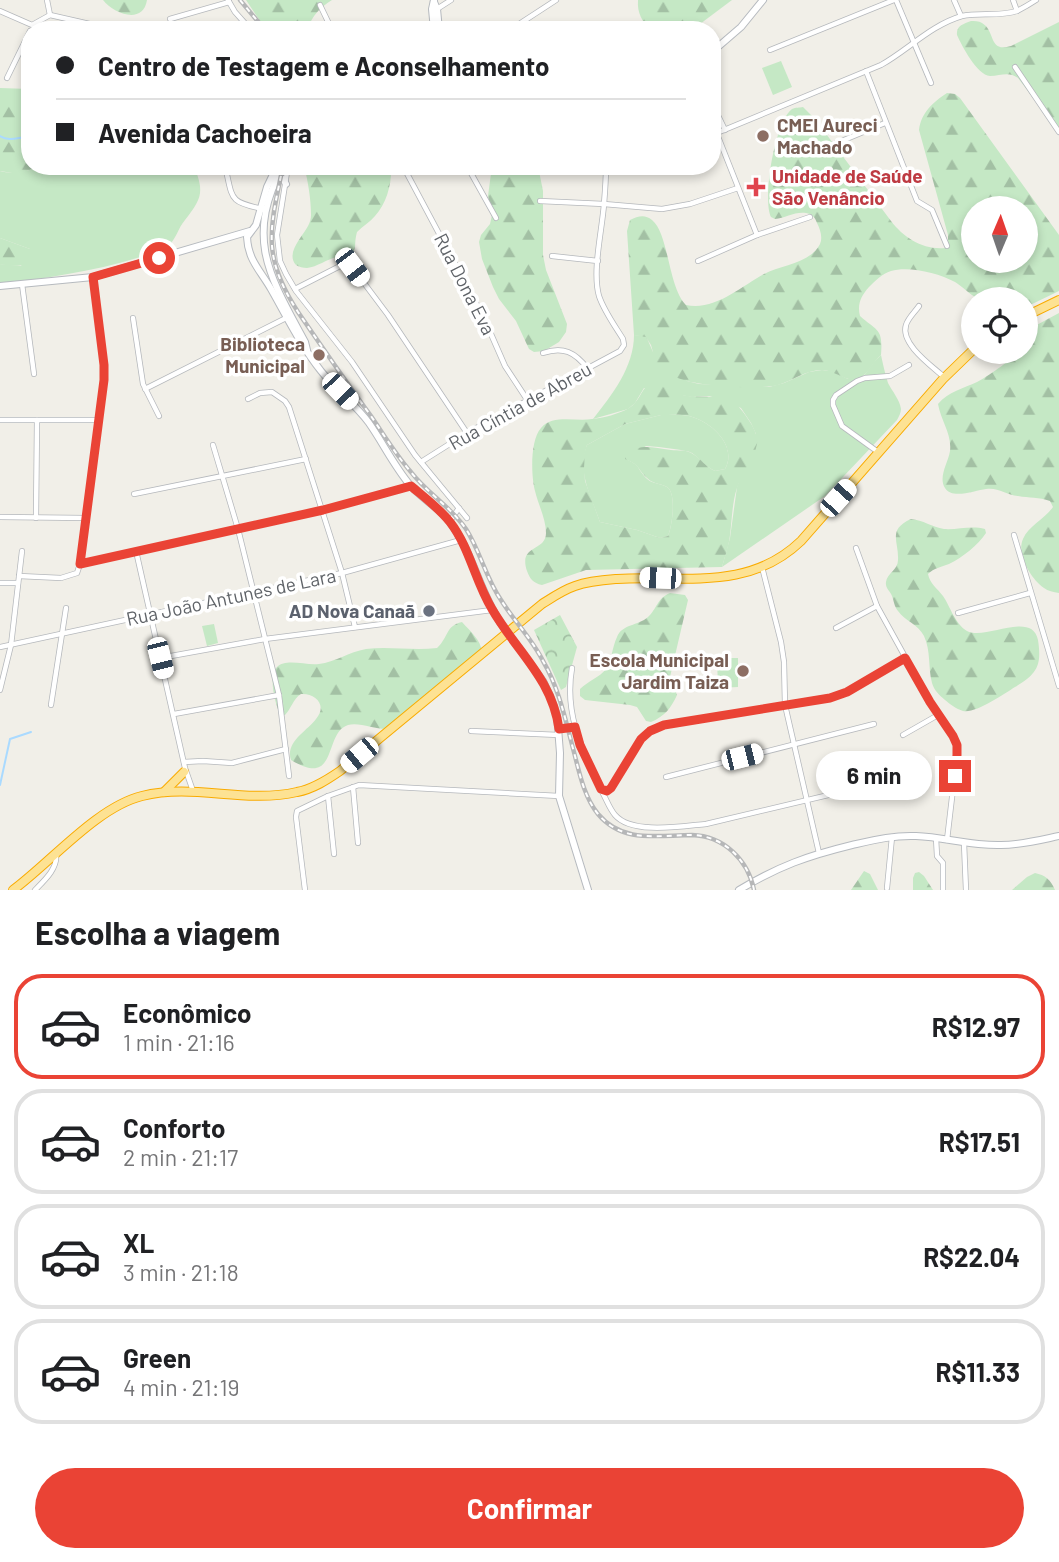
<!DOCTYPE html>
<html lang="pt">
<meta charset="utf-8">
<style>
body{margin:0;font-family:Barlow,sans-serif;background:#f2f2f2;color:#202124;height:100vh;display:flex;flex-direction:column;font-size:26px;white-space:nowrap}
*{box-sizing:border-box;margin:0}
p{font-size:23px;color:#757577}
.icon{flex:none;width:38px;height:38px;fill:none;stroke:currentColor;stroke-width:2;stroke-linecap:round;stroke-linejoin:round}
.map{position:relative;height:890px;overflow:hidden}
.details{display:flex;flex-direction:column;background:#fff;flex:1}
.details>*{flex:none}
.guide{position:absolute;left:21px;top:21px;width:700px;height:154px;border-radius:28px;box-shadow:0 4px 10px #0003;display:grid;align-content:center;height:154px;padding:0 35px;background:#fff}
.needle{width:46px;rotate:2deg}
.fabs{position:absolute;left:961px;top:196px;display:grid;gap:14px}
.fabs a{display:grid;place-items:center;width:77px;height:77px;border-radius:50%;background:#fff;box-shadow:0 4px 10px #0003;font-size:35px}
.end{position:absolute;width:32px;height:32px;margin:-16px;border:9px solid #ea4335;background:#fff;box-shadow:0 0 0 4px #fff}
.from{border-radius:50%}
.bubble{position:absolute;height:49px;border-radius:24px;background:#fff;box-shadow:0 4px 10px #0003;font-size:23px;font-weight:700;line-height:49px;text-align:center}
.car{position:absolute;width:21px;height:42px;margin:-21px -10px;border-radius:9px;box-shadow:0 0 5px 2px #0007;background:linear-gradient(#fff 24%,#345 0 40%,#fff 0 76%,#345 0 86%,#fff 0)}
.guide b{display:flex;align-items:center;gap:24px;height:66px;font-size:26px}
.guide b+b{border-top:2px solid #e0e0e0}
.guide i{width:18px;height:18px;background:#202124}
ul{padding:0;list-style:none}
li{display:flex;align-items:center;gap:21px;height:105px;margin:0 14px 10px;padding:0 21px;border:4px solid #e0e0e0;border-radius:28px}
li div{flex:1}
li b{display:block;font-size:26px}
li em{font-style:normal;font-weight:700}
li.active{border-color:#ea4335}
li>.icon{width:63px;height:63px;stroke-width:1.5}
h2{padding:0 35px;font-size:32px;line-height:84px}
.primary-button{display:flex;gap:14px;margin-top:auto;padding:14px 35px}
.primary-button a{flex:1;height:80px;border-radius:42px;background:#ea4335;color:#fff;font-size:28px;font-weight:700;line-height:80px;text-align:center}
.map>svg:first-child{display:block}
.grass{fill:#c5e8c5}
.forest{fill:url(#forest-firs);fill-rule:evenodd}
.park{fill:url(#park-crowns)}
.lines{fill:none;stroke-linecap:round;stroke-linejoin:round}
.stream{stroke:#aadaff;stroke-width:2}
.street-casing{stroke:#b5b8bc;stroke-width:6}
.secondary-casing{stroke:#b6babf;stroke-width:8}
.highway-casing{stroke:#f9ab00;stroke-width:10}
.street{stroke:#fff;stroke-width:4.5}
.secondary{stroke:#fff;stroke-width:6}
.highway{stroke:#fde293;stroke-width:8}
.rail-casing{stroke:#b6b7b8;stroke-width:4.5}
.rail{stroke:#fff;stroke-width:2;stroke-dasharray:5;stroke-linecap:butt}
.secondary-bridge-casing{stroke:#b6babf;stroke-width:8;stroke-linecap:butt}
.secondary-bridge{stroke:#fff;stroke-width:6}
.route{stroke:#ea4335;stroke-width:9}
.education-dot{fill:#8d6e63;stroke:#fff;stroke-width:2.5}
.health-dot{fill:#e0444e;stroke:#fff;stroke-width:2.5}
.worship-dot{fill:#6b7280;stroke:#fff;stroke-width:2.5}
.labels{text-anchor:middle;stroke-width:7;stroke-linejoin:round;paint-order:stroke}
.education-label{font-size:19px;font-weight:bold;fill:#785e54;stroke:#fff;text-anchor:end}
.health-label{font-size:19px;font-weight:bold;fill:#be3a42;stroke:#fff;text-anchor:start}
.street-label{font-size:19px;fill:#5f6368;stroke:#fff}
.worship-label{font-size:19px;font-weight:bold;fill:#5b616d;stroke:#fff;text-anchor:end}
</style>
<div class="map">
<svg width="1059" height="890" viewBox="0 0 1059 890">
<defs>
<pattern id="forest-firs" width="22" height="20" patternUnits="userSpaceOnUse" patternTransform="scale(1.75)"><rect width="22" height="20" fill="#c5e8c5"/><path d="M5 1l3.5 6h-7zM16 11l3.5 6h-7z" fill="#a3c0a4"/></pattern>
<pattern id="park-crowns" width="20" height="18" patternUnits="userSpaceOnUse" patternTransform="scale(1.75)"><rect width="20" height="18" fill="#c5e8c5"/><path d="M2 6a3 3 0 1 1 6 0M12 15a3 3 0 1 1 6 0" fill="none" stroke="#a3c0a4"/></pattern>
</defs>
<rect width="100%" height="100%" fill="#f1efe8"/>
<!-- grass -->
<g class="grass">
<path d="M781,61L792,87L773,95L762,68Z"/>
<path d="M41,166H85L100,172L113,173L135,166H194C205,193 201,199 185,220C178,228 176,240 167,247C159,253 147,255 137,258C93,272 46,277 0,285V264L21,266L30,249L0,238V171C14,175 28,171 41,166Z"/>
<path d="M634,335L646,336L653,352L687,381L699,384L769,387L784,383L809,372L822,370L831,371L848,379L863,377L874,362L881,355C883,364 885,374 888,383C892,391 900,400 901,409C901,413 899,416 897,420L825,496L722,567L730,538L737,487L756,434L751,423L741,408L710,396L692,397L675,394L667,388H644L635,403L628,409L593,419C612,395 634,367 634,335Z"/>
<path d="M661,415C670,415 680,414 689,416C711,421 738,446 725,469L715,471C706,467 700,459 692,453C688,450 653,446 646,446L626,459C641,466 636,467 646,478C652,484 660,483 667,487C677,493 672,527 668,536L660,538L637,530L600,522C592,499 576,470 587,445L625,424Z"/>
<path d="M214,624L218,643L207,646L202,626Z"/>
<path d="M717,658H738V687L718,688Z"/>
</g>
<!-- forest -->
<g class="forest">
<path d="M103,0H147C143,25 114,14 103,0Z"/>
<path d="M246,0H332C319,8 313,15 307,30H266Z"/>
<path d="M638,0H732L692,30H650C642,21 637,13 638,0Z"/>
<path d="M971,21C974,21 979,21 982,23C996,31 988,53 1011,46L1059,22V132L1018,78C1008,71 1001,76 990,76C977,75 962,46 957,35C956,26 963,24 971,21Z"/>
<path d="M0,88L30,89V166H41L18,174L0,171Z"/>
<path d="M947,93L955,94L960,98L1059,235V291L1026,307V299C1016,299 983,302 977,298C969,294 962,286 955,282C938,273 909,266 891,271C882,274 876,280 869,287C861,296 857,304 860,316C878,332 883,328 881,355C874,361 868,374 860,378C848,384 836,371 824,370C807,369 794,380 778,385C761,390 705,386 687,381C676,378 667,373 657,367L651,345L646,337L634,335L627,231L630,220C638,216 645,214 652,220C669,234 668,287 686,305C715,311 740,287 764,274C781,265 811,263 820,244C823,237 820,229 817,223C815,217 812,214 806,213C796,211 785,218 775,219L771,217C762,199 775,121 792,109C796,107 799,108 803,107L815,119L891,221C904,238 923,250 945,248L948,243V235L919,130C921,113 933,102 947,93ZM973,208H1026V261H973Z"/>
<path d="M85,166H135C114,173 106,175 85,166Z"/>
<path d="M304,166H391C392,183 387,203 375,216C370,222 363,226 357,232C352,250 362,252 337,257C327,259 317,267 307,268C303,268 299,267 296,265C285,253 303,236 308,226C310,222 311,219 311,215C311,199 308,181 304,166Z"/>
<path d="M492,166H538L543,191V255L546,270L567,324L566,332L559,342L544,351L534,352L529,349L516,321L499,299L493,287L482,259L479,242L481,235L490,224L492,215L488,196Z"/>
<path d="M0,238L30,249L35,253L36,259C26,267 12,267 0,264Z"/>
<path d="M1059,313V593C1053,592 1048,591 1044,588C1031,579 1016,554 1023,539C1028,526 1045,519 1053,507L1050,501C1039,497 1029,498 1018,496C1006,495 998,487 986,489C976,490 952,500 945,488C938,477 948,463 950,451C952,434 941,421 938,404C948,392 964,388 977,382C987,377 1012,359 1019,352H1026V336L1031,328Z"/>
<path d="M649,383C665,382 672,394 688,396C719,400 727,387 748,419C753,426 758,435 757,444C754,460 742,473 737,488C732,503 732,520 730,535C729,546 725,556 722,567L586,570L542,585C533,583 530,579 527,571C518,544 546,552 546,533C546,519 538,504 535,491C531,476 530,440 541,428C552,414 577,422 592,419C603,418 619,414 629,408C638,403 641,391 649,383ZM661,415C670,415 680,414 689,416C711,421 738,446 725,469L715,471C706,467 701,459 693,454C686,449 678,451 671,450C653,448 642,443 627,453L625,459C641,466 636,467 646,477C652,484 660,483 667,487C677,493 672,527 668,536L660,538L637,530L600,522L585,481L584,468L585,452L587,445L625,424Z"/>
<path d="M911,519C923,520 932,527 944,529C958,530 971,525 985,529L986,533C978,545 963,557 949,564C941,567 934,568 928,574C930,584 937,588 943,596C950,606 955,624 967,631C985,641 1032,610 1038,640C1042,666 1037,674 1015,687C1004,694 975,714 963,711C956,709 950,704 945,700C939,695 934,690 932,683C928,668 931,651 924,636C918,624 905,621 898,611C894,606 894,601 892,596C890,591 885,588 886,582C887,573 898,570 898,560C899,541 887,530 911,519Z"/>
<path d="M670,593L685,595L688,600L670,677L677,695C671,708 665,716 651,722L646,721L637,707L630,705L585,700L580,696V689C588,681 600,677 606,669C612,659 612,648 617,637C622,624 638,626 648,617C657,609 657,598 670,593Z"/>
<path d="M462,622C470,631 481,640 482,652L386,729C374,729 359,722 348,725C323,733 339,789 291,760C285,742 307,731 316,719C328,705 315,693 301,694C293,699 291,709 285,715L280,714C275,704 268,676 277,667C286,658 307,666 319,664C335,662 349,652 366,649C389,646 413,651 437,648C449,637 445,626 462,622Z"/>
<path d="M864,871L870,874L878,890H851Z"/>
<path d="M919,872L924,876L933,890H913V878L915,873Z"/>
<path d="M1035,873C1045,875 1051,880 1055,890H1012L1027,877Z"/>
</g>
<!-- park -->
<path class="park" d="M560,615L577,647L566,687L561,690L534,630Z"/>
<g class="lines">
<!-- stream -->
<g class="stream">
<path d="M0,136C10,142 18,137 30,137"/>
<path d="M0,785L10,739L31,732"/>
</g>
<!-- street casing -->
<g class="street-casing">
<g id="street">
<path d="M47,0L50,15"/>
<path d="M228,0L235,12L251,30"/>
<path d="M896,0L931,83"/>
<path d="M954,0L961,16"/>
<path d="M1013,0L1017,11"/>
<path d="M320,5L332,30"/>
<path d="M437,9L451,0"/>
<path d="M0,11L32,25L50,15L116,30"/>
<path d="M170,19L229,2"/>
<path d="M510,30L556,0"/>
<path d="M770,50L894,0"/>
<path d="M1015,67L1059,132"/>
<path d="M866,71L917,201L932,210L947,246"/>
<path d="M7,78L30,31"/>
<path d="M712,103L725,130"/>
<path d="M717,134L757,235"/>
<path d="M712,135L881,65C908,50 931,25 962,16C979,12 999,17 1017,11C1023,8 1030,4 1036,0"/>
<path d="M832,145L885,123"/>
<path d="M225,166C233,199 228,202 263,209"/>
<path d="M288,166L277,235L280,261L286,274L296,291L352,362L415,455L467,518"/>
<path d="M403,166L484,318L505,366L528,401"/>
<path d="M467,166L496,218"/>
<path d="M540,201L604,204L662,209L690,204L738,188"/>
<path d="M552,256L598,261"/>
<path d="M698,261L757,235L810,217"/>
<path d="M22,284L34,374"/>
<path d="M295,289L340,266L346,265L352,267L388,315L467,433"/>
<path d="M919,306C915,312 908,318 906,325C900,344 932,366 944,377"/>
<path d="M133,318L143,384L159,416"/>
<path d="M543,353C563,346 575,352 588,369"/>
<path d="M145,389L288,317"/>
<path d="M248,399L260,393L272,392L285,401L289,407L342,573L355,627"/>
<path d="M0,420H98"/>
<path d="M213,445L238,529L279,695L289,776"/>
<path d="M878,452L842,426L833,405V400L836,395L857,381L865,378L890,376L909,365"/>
<path d="M421,462L467,433L620,351L624,345L623,339C615,326 604,311 599,296C592,271 602,231 604,204C605,192 606,179 606,166"/>
<path d="M134,494L306,459"/>
<path d="M0,517L86,518"/>
<path d="M36,518L37,420"/>
<path d="M450,521L459,508"/>
<path d="M1014,535L1059,686"/>
<path d="M856,548L877,606L930,702L953,736L956,745L957,755L947,840"/>
<path d="M136,551L185,768L193,791"/>
<path d="M80,564L323,510L411,486"/>
<path d="M762,567L781,642L784,662L785,705L819,853"/>
<path d="M19,576L61,578L77,573L80,564L104,380V365L93,277"/>
<path d="M0,583H18"/>
<path d="M958,613L1030,593"/>
<path d="M836,628L877,606"/>
<path d="M0,647L342,573L461,540"/>
<path d="M160,658L265,639L492,610"/>
<path d="M572,668C564,714 582,749 601,789L607,791L611,788L641,739L650,731L664,725L830,697L847,692L905,658"/>
<path d="M0,690L11,645L22,551"/>
<path d="M51,705L66,608"/>
<path d="M174,714L279,695"/>
<path d="M559,729L575,727"/>
<path d="M471,731L559,735"/>
<path d="M903,735L938,715"/>
<path d="M184,762L203,761L232,763L286,749"/>
<path d="M666,777L874,724"/>
<path d="M353,787L358,843"/>
<path d="M601,790C606,798 609,808 615,815C632,835 683,826 706,824L913,775"/>
<path d="M328,796L334,854"/>
<path d="M936,838L937,856L943,863V890"/>
<path d="M964,843L966,890"/>
<path d="M887,888L892,837"/>
<path d="M35,890C45,880 58,868 56,854"/>
<path d="M305,890L296,817L297,811L328,796L359,785L559,796"/>
</g>
</g>
<!-- secondary casing -->
<g class="secondary-casing">
<g id="secondary">
<path d="M434,0L432,9L434,30"/>
<path d="M434,2L437,9L439,30"/>
<path d="M712,52L741,27L763,0"/>
<path d="M277,166L267,187L256,225L247,237C248,260 260,270 271,289C287,317 301,346 321,371C336,390 355,404 369,423C383,443 394,466 410,485C422,499 438,507 449,521C473,552 479,590 500,622"/>
<path d="M283,166C244,238 270,277 305,342L307,350"/>
<path d="M277,178L283,179L286,184"/>
<path d="M0,286L93,277L250,231"/>
<path d="M516,644L543,681L551,698L557,715L560,753L559,796L588,890"/>
<path d="M739,890C779,866 807,856 852,845C874,840 894,835 916,836C944,837 972,846 1001,845C1021,845 1040,840 1059,836"/>
</g>
</g>
<!-- highway casing -->
<g class="highway-casing">
<g id="highway">
<path d="M1026,316L1059,300"/>
<path d="M164,792L184,772"/>
<path d="M13,890C51,862 97,807 142,796C194,783 245,804 297,792C313,789 327,780 340,771L542,604C553,597 563,590 575,586C589,581 604,580 617,579C683,575 748,592 801,541L943,379L973,350"/>
</g>
</g>
<!-- street -->
<use href="#street" class="street"/>
<!-- secondary -->
<use href="#secondary" class="secondary"/>
<!-- highway -->
<use href="#highway" class="highway"/>
<!-- rail casing -->
<g class="rail-casing">
<g id="rail">
<path d="M240,0L265,30"/>
<path d="M283,166C270,229 261,255 298,312C322,347 346,382 371,416C384,435 396,455 411,472C427,493 451,507 466,529C480,551 486,578 501,600C514,621 532,639 543,661C560,690 566,723 575,756C580,776 585,798 598,814C623,844 658,835 692,835C724,836 748,860 754,890"/>
</g>
</g>
<!-- rail -->
<use href="#rail" class="rail"/>
<!-- secondary-bridge casing -->
<g class="secondary-bridge-casing">
<path id="secondary-bridge" d="M500,622L516,644"/>
</g>
<!-- secondary-bridge -->
<use href="#secondary-bridge" class="secondary-bridge"/>
</g>
<g class="lines">
<!-- route -->
<path class="route" d="M159,258L93,277L104,365V380L80,564L323,510L411,486C424,497 439,508 450,522C470,548 475,581 492,609C516,651 552,678 559,729L575,727L580,745L601,789L607,791L611,788L641,739L650,731L664,725L830,698L847,692L905,658L930,702L953,736L957,745V755L955,776"/>
</g>
<!-- markers -->
<g class="education-dot">
<circle cx="763" cy="136" r="7"/>
<circle cx="319" cy="355" r="7"/>
<circle cx="743" cy="671" r="7"/>
</g>
<path class="health-dot" d="M752.5 176.5h7v7h7v7h-7v7h-7v-7h-7v-7h7z"/>
<circle class="worship-dot" cx="429" cy="611" r="7"/>
<g class="labels">
<!-- education labels -->
<g class="education-label">
<text x="777" y="132" text-anchor="start">CMEI Aureci<tspan x="777" dy="22">Machado</tspan></text>
<text x="305" y="351">Biblioteca<tspan x="305" dy="22">Municipal</tspan></text>
<text x="729" y="667">Escola Municipal<tspan x="729" dy="22">Jardim Taiza</tspan></text>
</g>
<!-- health labels -->
<g class="health-label">
<text x="772" y="183">Unidade de Saúde<tspan x="772" dy="22">São Venâncio</tspan></text>
</g>
<!-- street labels -->
<g class="street-label">
<text transform="translate(465 284) rotate(63)" y="7">Rua Dona Eva</text>
<text transform="translate(520 406) rotate(-29)" y="7">Rua Cíntia de Abreu</text>
<text transform="translate(231 597) rotate(-12)" y="7">Rua João Antunes de Lara</text>
</g>
<!-- worship labels -->
<g class="worship-label">
<text x="415" y="618">AD Nova Canaã</text>
</g>
</g>
</svg>
<div class="fabs">
<a><svg class="needle" viewBox="-14 -14 28 28"><path d="M0-13l5 13h-10z" fill="#e53935"/><path d="M0 13l5-13h-10z" fill="#757577"/></svg></a>
<a><svg class="icon" aria-label="locate" viewBox="0 0 24 24"><circle cx="12" cy="12" r="6"/><path d="M12 2v4M12 18v4M2 12h4M18 12h4"/></svg></a>
</div>
<i class="end from" style="left:159px;top:258px"></i>
<i class="end" style="left:955px;top:776px"></i>
<div class="bubble" style="left:816px;top:751px;width:116px">6 min</div>
<i class="car" style="left:352px;top:267px;rotate:143deg"></i>
<i class="car" style="left:340px;top:391px;rotate:136deg"></i>
<i class="car" style="left:838px;top:498px;rotate:42deg"></i>
<i class="car" style="left:660px;top:578px;rotate:272deg"></i>
<i class="car" style="left:160px;top:658px;rotate:166deg"></i>
<i class="car" style="left:359px;top:755px;rotate:230deg"></i>
<i class="car" style="left:742px;top:757px;rotate:76deg"></i>
<div class="guide">
<b><i class="from"></i>Centro de Testagem e Aconselhamento</b>
<b><i></i>Avenida Cachoeira</b>
</div>
</div>
<section class="details">
<h2>Escolha a viagem</h2>
<ul>
<li class="active"><svg class="icon" aria-label="car" viewBox="0 0 24 24"><path d="M5 17H2v-5l4-1 3-4h7l3 4 3 1v5h-3M9 17h6M6 11h13"/><circle cx="7" cy="17" r="2"/><circle cx="17" cy="17" r="2"/></svg><div><b>Econômico</b><p>1 min · 21:16</p></div><em>R$12.97</em></li>
<li><svg class="icon" aria-label="car" viewBox="0 0 24 24"><path d="M5 17H2v-5l4-1 3-4h7l3 4 3 1v5h-3M9 17h6M6 11h13"/><circle cx="7" cy="17" r="2"/><circle cx="17" cy="17" r="2"/></svg><div><b>Conforto</b><p>2 min · 21:17</p></div><em>R$17.51</em></li>
<li><svg class="icon" aria-label="car" viewBox="0 0 24 24"><path d="M5 17H2v-5l4-1 3-4h7l3 4 3 1v5h-3M9 17h6M6 11h13"/><circle cx="7" cy="17" r="2"/><circle cx="17" cy="17" r="2"/></svg><div><b>XL</b><p>3 min · 21:18</p></div><em>R$22.04</em></li>
<li><svg class="icon" aria-label="car" viewBox="0 0 24 24"><path d="M5 17H2v-5l4-1 3-4h7l3 4 3 1v5h-3M9 17h6M6 11h13"/><circle cx="7" cy="17" r="2"/><circle cx="17" cy="17" r="2"/></svg><div><b>Green</b><p>4 min · 21:19</p></div><em>R$11.33</em></li>
</ul>
<div class="primary-button"><a>Confirmar</a></div>
</section>
